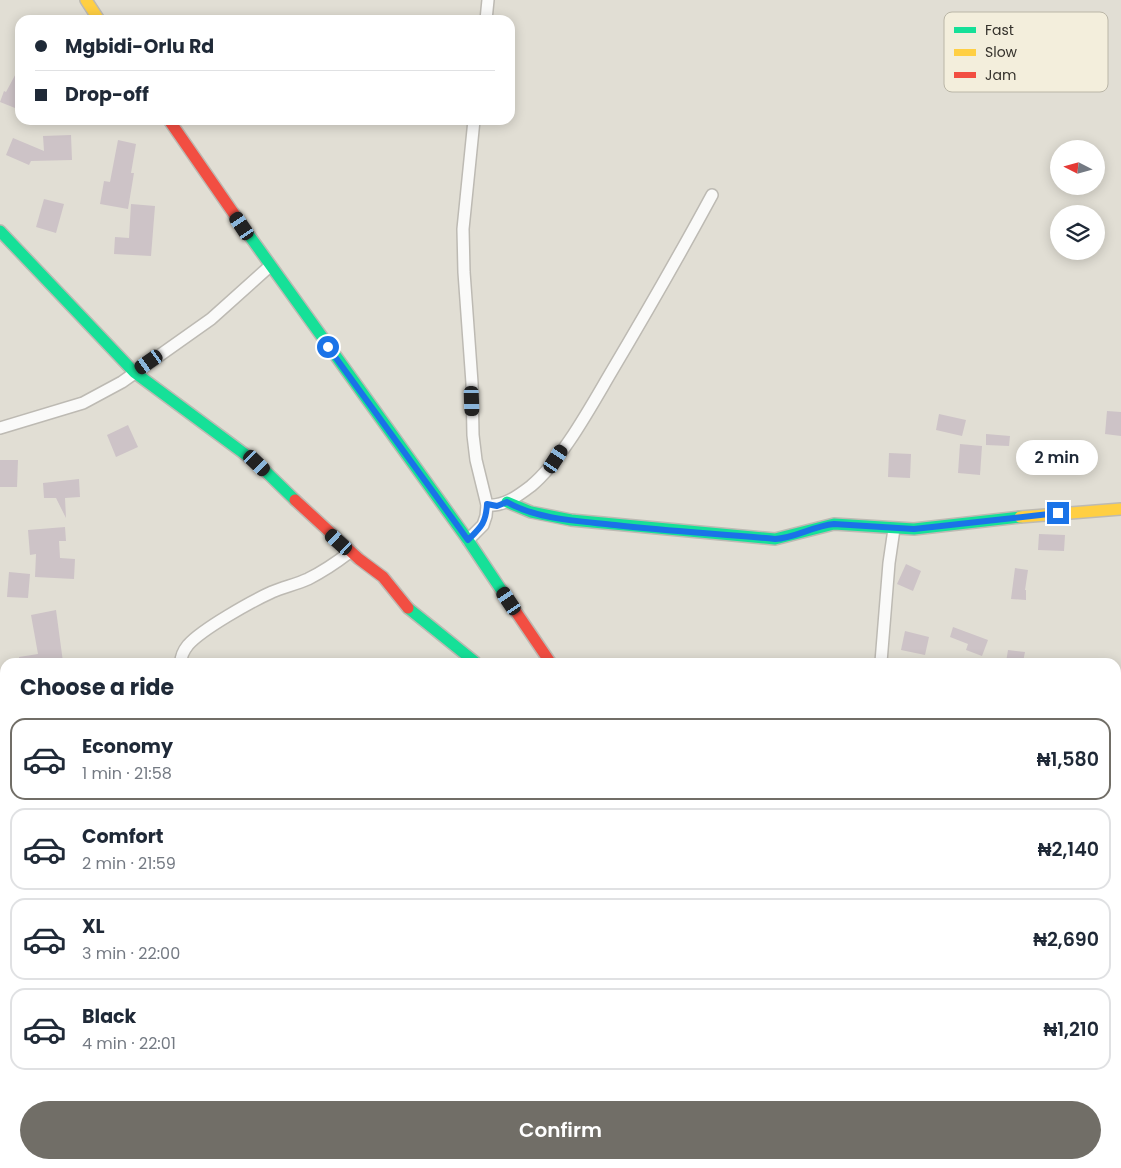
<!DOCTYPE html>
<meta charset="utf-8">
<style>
body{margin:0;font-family:Poppins,sans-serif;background:#f6f6f7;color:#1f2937;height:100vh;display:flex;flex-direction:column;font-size:19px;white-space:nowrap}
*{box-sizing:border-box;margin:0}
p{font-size:16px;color:#747a83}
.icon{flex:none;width:28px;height:28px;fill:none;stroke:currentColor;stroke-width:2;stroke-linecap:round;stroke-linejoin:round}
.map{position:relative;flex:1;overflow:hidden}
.panel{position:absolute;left:0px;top:658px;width:1121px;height:511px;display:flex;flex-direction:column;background:#fff;border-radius:15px 15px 0 0;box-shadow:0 2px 12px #0003}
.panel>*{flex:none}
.banner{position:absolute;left:15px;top:15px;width:500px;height:110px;border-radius:15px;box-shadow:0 2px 12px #0003;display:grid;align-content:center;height:110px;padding:0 20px;background:#fff}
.needle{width:32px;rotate:276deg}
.fabs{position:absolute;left:1050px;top:140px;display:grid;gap:10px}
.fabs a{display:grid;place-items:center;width:55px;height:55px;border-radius:50%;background:#fff;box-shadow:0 2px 12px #0003;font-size:25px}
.end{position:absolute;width:22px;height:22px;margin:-11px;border:6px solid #1a73e8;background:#fff;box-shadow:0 0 0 2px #fff}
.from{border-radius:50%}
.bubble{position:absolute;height:35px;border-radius:18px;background:#fff;box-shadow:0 2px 12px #0003;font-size:16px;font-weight:600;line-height:35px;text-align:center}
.car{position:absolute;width:15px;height:30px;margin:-15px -8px;border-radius:6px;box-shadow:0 0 4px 1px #0007;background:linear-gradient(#222 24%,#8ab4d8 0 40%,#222 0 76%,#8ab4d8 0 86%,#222 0)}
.banner b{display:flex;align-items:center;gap:18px;height:48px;font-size:19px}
.banner b+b{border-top:1px solid #e0e1e3}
.banner i{width:12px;height:12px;background:#1f2937}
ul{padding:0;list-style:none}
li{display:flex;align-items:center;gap:15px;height:82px;margin:0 10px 8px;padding:0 10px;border:2px solid #e0e1e3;border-radius:15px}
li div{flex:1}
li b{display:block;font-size:19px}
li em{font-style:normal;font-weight:600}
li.on{border-color:#716e67}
li>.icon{width:45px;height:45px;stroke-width:1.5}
h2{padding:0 20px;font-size:22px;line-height:60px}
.action{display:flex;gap:10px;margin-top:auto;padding:10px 20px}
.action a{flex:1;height:58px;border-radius:30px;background:#716e67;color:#fff;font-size:20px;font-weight:600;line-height:58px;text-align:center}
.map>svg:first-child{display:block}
.building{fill:#cdc3c7}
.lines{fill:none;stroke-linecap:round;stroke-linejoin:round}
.street-casing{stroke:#bdbab3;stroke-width:14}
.fast-casing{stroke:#bdbab3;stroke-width:14}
.slow-casing{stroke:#bdbab3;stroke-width:14}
.jam-casing{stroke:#bdbab3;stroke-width:14}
.street{stroke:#fafaf9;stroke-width:11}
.fast{stroke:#16e098;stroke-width:11}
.slow{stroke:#ffcf43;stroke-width:11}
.jam{stroke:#f24e42;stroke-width:11}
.route{stroke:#1a73e8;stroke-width:6}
.key{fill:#f3eedc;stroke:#bab6a7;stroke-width:1}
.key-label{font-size:14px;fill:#35322c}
</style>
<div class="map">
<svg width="1121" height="1168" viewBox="0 0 1121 1168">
<rect width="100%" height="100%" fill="#e1ded4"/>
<!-- building -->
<g class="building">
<path d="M20,66V110L0,102L4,91L6,92Z"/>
<path d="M71,135L72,160L31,161L29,165L6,155L13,138L44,151L43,136Z"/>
<path d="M118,140L136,144L131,173H134L128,209L100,204L104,181L110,182Z"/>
<path d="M44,199L64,204L56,233L36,227Z"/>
<path d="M131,204L155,206L151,256L114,254L115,237L129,238Z"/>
<path d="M1107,411L1121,412V436L1105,434Z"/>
<path d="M939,414L966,420L962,436L936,430Z"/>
<path d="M128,425L138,447L116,457L107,435Z"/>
<path d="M986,434L1010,436L1009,446L986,445Z"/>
<path d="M960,444L982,446L980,475L958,473Z"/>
<path d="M889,453L911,454L910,478L888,477Z"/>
<path d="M0,460H18L17,487H0Z"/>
<path d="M79,479L80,497L65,498L66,518L56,498H44L43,483Z"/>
<path d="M65,527L66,541H59L60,558L75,559L74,579L35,577L36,554L30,555L28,530Z"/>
<path d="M1039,534L1065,535L1064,551L1038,550Z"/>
<path d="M906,564L921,571L913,591L897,584Z"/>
<path d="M1015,568L1028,570L1025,590H1026V600L1011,599Z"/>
<path d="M9,572L30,574L28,598L7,597Z"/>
<path d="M56,610L63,662H19V657L38,654L31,615Z"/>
<path d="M953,627L988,640L982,656L966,650L968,644L950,637Z"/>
<path d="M905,631L929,637L925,655L901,650Z"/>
<path d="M1008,650L1025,652L1023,662H1006Z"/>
</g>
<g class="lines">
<!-- street casing -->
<g class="street-casing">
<g id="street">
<path d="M486,20L488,0"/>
<path d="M0,428L83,403L122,382L211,319L270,266"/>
<path d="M487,505C503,507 518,496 531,486C561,461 590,408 610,374C645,315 679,256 712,195"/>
<path d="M468,540L483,525L486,516L487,505L476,460L473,435L472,383L464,272L463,229L474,120"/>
<path d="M181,662C181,656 184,650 188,645C202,629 252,601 272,592C284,587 297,584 308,579C324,571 337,562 350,552"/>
<path d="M881,662L889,563L894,529"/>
<path d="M1003,1164L1011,1168"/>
<path d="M355,1168L359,1164"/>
<path d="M789,1168V1164"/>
</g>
</g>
<!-- fast casing -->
<g class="fast-casing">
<g id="fast">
<path d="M241,224L468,540L510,603"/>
<path d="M0,231L134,372L257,463L295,500"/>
<path d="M507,502L531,512L571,520L775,539L834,524L914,529L1020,517"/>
<path d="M408,608L475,662"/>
<path d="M888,1164L891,1168"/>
</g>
</g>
<!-- slow casing -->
<g class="slow-casing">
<g id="slow">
<path d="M86,0L99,20"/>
<path d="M1020,517L1121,509"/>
</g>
</g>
<!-- jam casing -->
<g class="jam-casing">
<g id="jam">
<path d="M169,120L241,224"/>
<path d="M295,500L359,559L383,577L408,608"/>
<path d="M510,603L550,662"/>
</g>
</g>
<!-- street -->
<use href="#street" class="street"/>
<!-- fast -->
<use href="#fast" class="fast"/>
<!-- slow -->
<use href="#slow" class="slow"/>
<!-- jam -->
<use href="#jam" class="jam"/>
</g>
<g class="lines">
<!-- route -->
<path class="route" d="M328,347L468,540C481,527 486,523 487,504L497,506L507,502C539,520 579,521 615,525C668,531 721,534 775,539C795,538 813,526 834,524L914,529L1058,513"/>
</g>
<!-- legend -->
<rect x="944" y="12" width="164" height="80" rx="8" class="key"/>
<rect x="954" y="27" width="22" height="6" fill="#16e098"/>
<rect x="954" y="49" width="22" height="7" fill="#ffcf43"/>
<rect x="954" y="72" width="22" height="6" fill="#f24e42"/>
<g class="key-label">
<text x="985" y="35">Fast</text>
<text x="985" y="57">Slow</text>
<text x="985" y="80">Jam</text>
</g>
</svg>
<div class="fabs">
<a><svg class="needle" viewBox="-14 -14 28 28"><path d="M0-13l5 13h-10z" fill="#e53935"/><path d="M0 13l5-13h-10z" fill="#747a83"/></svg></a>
<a><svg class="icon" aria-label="layers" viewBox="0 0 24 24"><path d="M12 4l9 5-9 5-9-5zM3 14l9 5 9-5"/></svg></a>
</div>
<i class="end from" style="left:328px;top:347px"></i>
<i class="end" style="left:1058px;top:513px"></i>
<div class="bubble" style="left:1016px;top:440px;width:82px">2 min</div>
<i class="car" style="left:242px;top:226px;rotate:326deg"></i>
<i class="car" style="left:149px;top:362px;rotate:235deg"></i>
<i class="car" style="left:472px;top:401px;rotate:178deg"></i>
<i class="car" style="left:556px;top:459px;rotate:33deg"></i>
<i class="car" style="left:257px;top:463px;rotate:134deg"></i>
<i class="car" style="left:339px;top:542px;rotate:312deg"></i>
<i class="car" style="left:509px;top:601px;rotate:326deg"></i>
<div class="banner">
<b><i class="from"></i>Mgbidi-Orlu Rd</b>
<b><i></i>Drop-off</b>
</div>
<section class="panel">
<h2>Choose a ride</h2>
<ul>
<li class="on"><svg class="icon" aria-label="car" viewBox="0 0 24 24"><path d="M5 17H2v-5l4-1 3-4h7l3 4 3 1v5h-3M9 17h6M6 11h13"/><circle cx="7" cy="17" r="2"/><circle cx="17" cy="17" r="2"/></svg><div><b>Economy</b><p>1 min · 21:58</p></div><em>₦1,580</em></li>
<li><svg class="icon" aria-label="car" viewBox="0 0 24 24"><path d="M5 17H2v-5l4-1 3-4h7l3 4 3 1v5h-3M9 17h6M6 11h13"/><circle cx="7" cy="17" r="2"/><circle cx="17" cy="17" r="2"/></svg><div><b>Comfort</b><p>2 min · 21:59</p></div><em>₦2,140</em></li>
<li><svg class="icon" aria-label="car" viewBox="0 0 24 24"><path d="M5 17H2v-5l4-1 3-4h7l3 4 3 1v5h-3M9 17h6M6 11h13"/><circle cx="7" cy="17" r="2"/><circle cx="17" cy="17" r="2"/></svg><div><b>XL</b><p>3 min · 22:00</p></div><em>₦2,690</em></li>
<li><svg class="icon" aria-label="car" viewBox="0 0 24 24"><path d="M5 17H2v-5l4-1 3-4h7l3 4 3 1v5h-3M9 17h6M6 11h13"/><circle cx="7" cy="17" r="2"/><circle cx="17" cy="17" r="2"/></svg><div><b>Black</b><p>4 min · 22:01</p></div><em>₦1,210</em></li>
</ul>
<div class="action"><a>Confirm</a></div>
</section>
</div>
